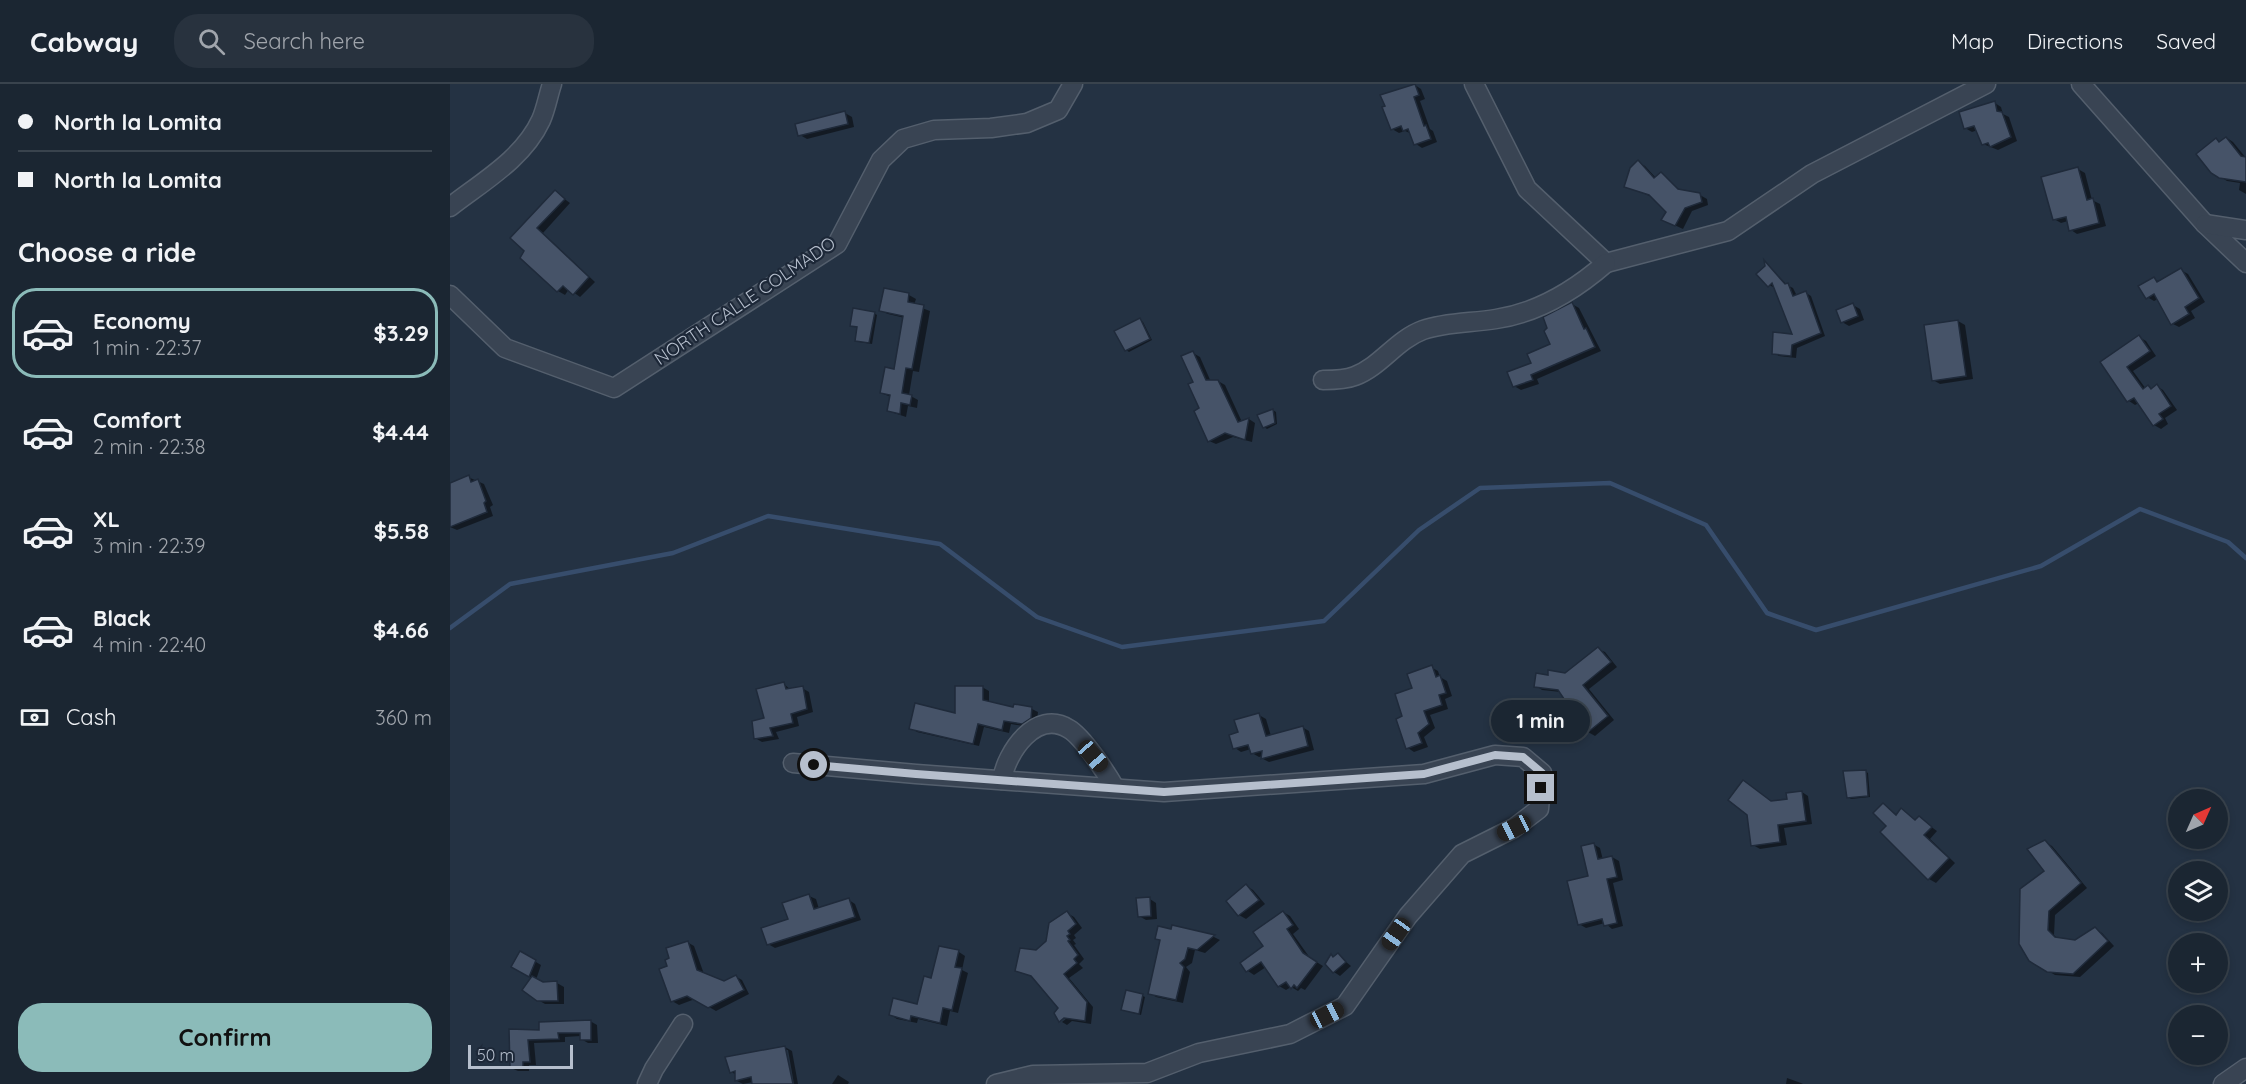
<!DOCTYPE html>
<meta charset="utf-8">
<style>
body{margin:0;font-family:Quicksand,sans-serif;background:#28323e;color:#f1f3f6;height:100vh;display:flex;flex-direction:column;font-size:22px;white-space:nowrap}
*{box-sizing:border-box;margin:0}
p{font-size:20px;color:#a0a5ac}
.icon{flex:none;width:33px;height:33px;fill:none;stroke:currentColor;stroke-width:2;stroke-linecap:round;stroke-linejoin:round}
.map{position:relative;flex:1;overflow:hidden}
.panel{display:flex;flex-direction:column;background:#1b2632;width:450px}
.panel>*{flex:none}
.banner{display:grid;align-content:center;height:132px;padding:0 18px;background:#1b2632}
.needle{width:39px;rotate:45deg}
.buttons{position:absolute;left:1718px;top:705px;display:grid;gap:12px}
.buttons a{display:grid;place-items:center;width:60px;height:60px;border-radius:50%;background:#1b2632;box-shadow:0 3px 9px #0003,0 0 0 2px #39434d;font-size:30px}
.scale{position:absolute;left:18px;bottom:15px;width:105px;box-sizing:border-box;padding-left:6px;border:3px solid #b6bfcd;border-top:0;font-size:16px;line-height:21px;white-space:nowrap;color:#b6bfcd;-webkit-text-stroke:4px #1d2838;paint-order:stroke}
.end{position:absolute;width:27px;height:27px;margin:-14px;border:8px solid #b6bfcd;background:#111;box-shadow:0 0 0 3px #111}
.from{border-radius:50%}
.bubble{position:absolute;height:42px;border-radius:21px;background:#1b2632;box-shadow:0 3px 9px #0003,0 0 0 2px #39434d;font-size:20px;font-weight:800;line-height:42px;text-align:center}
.car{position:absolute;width:18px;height:36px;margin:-18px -9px;border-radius:8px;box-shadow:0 0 4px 2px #0007;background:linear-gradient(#222 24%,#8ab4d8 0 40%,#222 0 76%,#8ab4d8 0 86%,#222 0)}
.banner b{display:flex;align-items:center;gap:21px;height:57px;font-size:22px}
.banner b+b{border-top:2px solid #39434d}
.banner i{width:15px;height:15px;background:#f1f3f6}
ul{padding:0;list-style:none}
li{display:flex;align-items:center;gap:18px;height:90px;margin:0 12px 9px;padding:0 6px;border:3px solid transparent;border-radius:24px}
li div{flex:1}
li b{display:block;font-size:22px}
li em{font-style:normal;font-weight:800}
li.selected{border-color:#8bbbb9}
li>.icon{width:54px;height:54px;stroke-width:1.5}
h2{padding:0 18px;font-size:27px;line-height:72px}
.pay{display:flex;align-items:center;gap:15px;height:66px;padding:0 18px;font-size:22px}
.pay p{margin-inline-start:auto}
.button{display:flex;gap:12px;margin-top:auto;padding:12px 18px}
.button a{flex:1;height:69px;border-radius:24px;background:#8bbbb9;color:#111;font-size:24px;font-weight:800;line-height:69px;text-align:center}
header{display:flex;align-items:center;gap:36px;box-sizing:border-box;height:84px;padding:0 30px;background:#1b2632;border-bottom:2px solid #39434d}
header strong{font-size:28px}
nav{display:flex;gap:33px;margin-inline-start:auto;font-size:21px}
.search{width:420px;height:54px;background:#28323e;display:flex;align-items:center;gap:15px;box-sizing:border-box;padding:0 21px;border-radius:24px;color:#a0a5ac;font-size:22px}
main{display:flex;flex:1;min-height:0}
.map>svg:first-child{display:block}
.shadow{fill:#0007}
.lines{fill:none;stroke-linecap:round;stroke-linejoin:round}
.stream{stroke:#374d6c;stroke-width:4.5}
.building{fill:#465368;stroke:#1f2a3a;stroke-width:1.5}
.minor-casing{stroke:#545f6d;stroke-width:21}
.minor{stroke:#394453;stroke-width:18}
.route{stroke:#b6bfcd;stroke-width:8}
.labels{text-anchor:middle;stroke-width:4.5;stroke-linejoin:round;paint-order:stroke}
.street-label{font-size:18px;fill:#b6bfcd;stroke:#1d2838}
</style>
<header>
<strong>Cabway</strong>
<div class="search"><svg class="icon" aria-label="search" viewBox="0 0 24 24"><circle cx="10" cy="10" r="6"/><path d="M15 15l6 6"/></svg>Search here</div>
<nav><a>Map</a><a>Directions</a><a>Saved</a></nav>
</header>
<main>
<section class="panel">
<div class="banner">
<b><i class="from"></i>North la Lomita</b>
<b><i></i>North la Lomita</b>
</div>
<h2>Choose a ride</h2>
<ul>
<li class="selected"><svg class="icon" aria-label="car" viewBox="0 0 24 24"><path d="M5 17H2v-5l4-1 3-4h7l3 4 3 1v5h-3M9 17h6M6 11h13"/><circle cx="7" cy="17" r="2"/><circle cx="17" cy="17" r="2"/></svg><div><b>Economy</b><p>1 min · 22:37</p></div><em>$3.29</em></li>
<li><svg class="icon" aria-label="car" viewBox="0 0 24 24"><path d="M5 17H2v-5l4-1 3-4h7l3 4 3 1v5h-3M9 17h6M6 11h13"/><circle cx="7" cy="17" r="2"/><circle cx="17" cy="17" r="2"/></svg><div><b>Comfort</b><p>2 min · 22:38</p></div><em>$4.44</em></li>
<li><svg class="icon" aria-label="car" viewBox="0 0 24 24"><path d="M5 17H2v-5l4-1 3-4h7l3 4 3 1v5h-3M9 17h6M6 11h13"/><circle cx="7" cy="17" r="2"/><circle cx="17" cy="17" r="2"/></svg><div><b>XL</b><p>3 min · 22:39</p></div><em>$5.58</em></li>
<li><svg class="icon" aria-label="car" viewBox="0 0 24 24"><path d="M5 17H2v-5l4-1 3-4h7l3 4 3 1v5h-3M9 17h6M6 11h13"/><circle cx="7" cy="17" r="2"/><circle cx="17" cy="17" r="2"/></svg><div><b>Black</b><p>4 min · 22:40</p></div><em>$4.66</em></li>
</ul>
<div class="pay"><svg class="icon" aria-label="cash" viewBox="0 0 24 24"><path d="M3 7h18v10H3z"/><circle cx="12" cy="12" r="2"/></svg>Cash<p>360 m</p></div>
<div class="button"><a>Confirm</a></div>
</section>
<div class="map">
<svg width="1796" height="1000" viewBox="0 0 1796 1000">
<rect width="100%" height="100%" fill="#243243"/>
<!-- shadow -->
<g class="shadow">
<path d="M965,1L971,5L975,15L970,17L980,45L983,47L987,58L972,64L966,60L962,50L955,47L949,49L942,45Z"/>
<path d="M1545,19L1551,23L1553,30L1559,33L1567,57L1548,66L1533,60L1528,46L1522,48L1515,44Z"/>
<path d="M395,29L402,33L404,43L357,55L350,51Z"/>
<path d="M1777,54L1783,58L1796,74V110L1789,106L1790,99L1777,97L1762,88L1766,56L1771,59Z"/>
<path d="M1188,78L1195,82L1206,94L1211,90L1231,107L1250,111L1257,115L1258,121L1242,127L1233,145L1220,139L1217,128L1202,113L1176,102Z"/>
<path d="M1628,85L1635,89L1642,116L1650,120L1656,142L1627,150L1621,146L1618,137L1611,139L1604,135Z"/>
<path d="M105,108L120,119L93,149L145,198L130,213L119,205L115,211L108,207L76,166L63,154Z"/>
<path d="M1316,179L1337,201L1343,204L1347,212L1356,209L1361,212L1375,252L1347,264L1346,274L1329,272L1324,269L1345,252L1325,204L1319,201Z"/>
<path d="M1731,186L1738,190L1755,218L1741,227L1745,234L1729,243L1723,240L1708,215L1704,217L1697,213L1704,195L1710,198Z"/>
<path d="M435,206L459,211L466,215L464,221L480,227L469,288L463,287L459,311L468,316L467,324L458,322L456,333L438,327L441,313L431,309L445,287L455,234L438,230L431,227Z"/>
<path d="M1122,220L1129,224L1151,267L1087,295L1089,300L1071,306L1064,302L1102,261Z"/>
<path d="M1403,221L1410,225L1414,236L1399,242L1392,238Z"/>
<path d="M424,229L427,231L422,260L409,258V243Z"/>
<path d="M690,236L693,238L702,256L679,268L676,266Z"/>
<path d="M1508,237L1515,241L1523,295L1490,300L1483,296Z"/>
<path d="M1689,253L1696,257L1706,272L1683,287L1696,305L1698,303L1702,305L1707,302L1713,306L1727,326L1715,334L1718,340L1711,345L1704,341L1689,319L1685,321L1679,317L1652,278Z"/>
<path d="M743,269L750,273L761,298L768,297L775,301L792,338L799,335L805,339L802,358L783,353L766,360L759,357L745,299Z"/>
<path d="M823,326L826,328L827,340L817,345L814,343Z"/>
<path d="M18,393L34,400L43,421L40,423L43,432L7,446L0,443V401Z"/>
<path d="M1148,565L1155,568L1167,583L1139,605L1164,636L1145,652L1138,648L1111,608L1092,606L1086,602L1115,591Z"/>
<path d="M981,583L988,587L990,593L997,597L1002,612L995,615L998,625L980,631L985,644L974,653L978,663L964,668L958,664L954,633L963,605Z"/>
<path d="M334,600L341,606L352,604L359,608L363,628L347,633L349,642L326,648L329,655L312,658L305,654Z"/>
<path d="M532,603L539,607V619L565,624V622L582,625L588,628L587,638L579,643L561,640L559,649L534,643L529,662L467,648L461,644L507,631Z"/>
<path d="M809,631L816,635L821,652L852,643L859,647L864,666L819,678L813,675V672L809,673L802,669L801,665L791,668L785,664L789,649Z"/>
<path d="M1415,687L1418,689L1420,713L1401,715L1398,713Z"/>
<path d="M1352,708L1358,712L1362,740L1334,744L1337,761L1310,765L1303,761L1322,718L1338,716Z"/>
<path d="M1434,721L1447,731L1452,726L1466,737L1469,734L1487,747L1480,755L1505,779L1486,799L1479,795L1432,748L1438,742Z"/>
<path d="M1595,758L1602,762L1637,804L1605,831L1604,851L1608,855L1626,857L1645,845L1652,849L1664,862L1630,893L1605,891L1580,876L1597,787Z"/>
<path d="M1143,760L1150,764L1153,776L1162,773L1169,777L1173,796L1163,799L1173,842L1162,845L1155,839L1136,844L1129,840L1140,793Z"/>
<path d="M797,802L803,806L815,820L796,835L789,831L778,817Z"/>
<path d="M359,812L366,815L369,825L399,816L405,820L411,836L325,864L318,860Z"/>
<path d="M700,815L706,819L707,835L696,836L689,832Z"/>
<path d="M833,828L840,832L849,845L843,850L860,874L873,882L855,906L851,904L848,907L841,903L836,906L829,902L816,883L804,891L798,887L792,879L815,862Z"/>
<path d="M617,829L624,833L632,844L624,851L626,854L623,856L626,860L624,861L634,875L629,880L633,884L619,894L643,923L641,940L622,937L617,941L612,938L621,931L611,935L610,937L606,929L610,924L584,893L567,886L597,858Z"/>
<path d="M723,843L764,853L770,856L755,869L745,866L742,879L736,883L740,888L733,919L706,913L700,909L711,857L706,854L722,847Z"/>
<path d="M237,858L244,862L254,890L274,899L285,892L292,896L299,910L266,927L245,915L229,921L222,917L219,883Z"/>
<path d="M509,868L515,872L512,886L518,889L508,929L500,927L497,942L468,935L467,939L447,935L441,931L468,922L482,895Z"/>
<path d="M71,869L91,881L86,896L93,899H107L114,903V920H95L88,916L82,894L63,883Z"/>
<path d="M888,871L901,882L890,892L884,888L882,872L885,874Z"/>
<path d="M693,912L695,913L691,931L676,927Z"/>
<path d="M140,937L147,941L148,959H138L131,955V952L115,953V958L84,959L86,981H79V987H68L61,984L60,947H91Z"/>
<path d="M335,963L342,967L348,1000H344L338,966H335L341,1000H304L303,998L293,1000L287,997V991L281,988Z"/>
<path d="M388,991L399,998L398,1000H382Z"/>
<path d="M1337,994L1351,999L1353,1000H1336Z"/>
</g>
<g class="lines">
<!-- stream -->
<path class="stream" d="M0,544L60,500L223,469L318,432L490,460L587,533L672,563L874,537L969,446L1030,404L1160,399L1256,441L1317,529L1366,546L1591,482L1690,425L1778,458L1796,474"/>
</g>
<!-- building -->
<g class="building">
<path d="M965,0L969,11L964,13L974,42L976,41L981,55L964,61L958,45L953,47L951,42L941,46L932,23L935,22L930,11Z"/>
<path d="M1545,17L1547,27L1552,28L1561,53L1540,63L1538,59L1532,61L1524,42L1514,45L1509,28Z"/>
<path d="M395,27L398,40L348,52L345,40Z"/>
<path d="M1776,53L1791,72L1796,73V98L1769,94L1761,89L1746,70L1766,54L1769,58Z"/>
<path d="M1188,76L1204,94L1211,88L1228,105L1250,109L1252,118L1235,124L1225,142L1211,136L1216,128L1199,111L1174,103L1180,84Z"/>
<path d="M1628,83L1637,116L1643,114L1649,139L1619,147L1616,133L1603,136L1591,93Z"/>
<path d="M105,106L115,115L87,144L139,193L123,211L113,202L107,208L70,174L74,167L60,154Z"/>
<path d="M1314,176L1335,200L1338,199L1343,212L1356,207L1371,249L1342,261L1341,272L1322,270L1323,248L1342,250L1322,199L1318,203L1306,190L1315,182Z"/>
<path d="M1731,184L1749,214L1735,223L1739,230L1721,241L1704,210L1696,215L1688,202L1704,193L1707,198Z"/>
<path d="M434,204L459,209L458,218L474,221L462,285L456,284L452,309L462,311L460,321L451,319L450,330L437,327L440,311L430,309L435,283L444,285L453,232L429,227Z"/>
<path d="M1122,218L1134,245L1136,244L1145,263L1081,291L1083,296L1063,303L1057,288L1081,279L1077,270L1100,260L1094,247L1097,244L1093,233Z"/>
<path d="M1403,219L1408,232L1391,239L1386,226Z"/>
<path d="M403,224L425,228L419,259L405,257L407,243L400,242Z"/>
<path d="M690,234L700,255L675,267L664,247Z"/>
<path d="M1508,236L1516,292L1482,297L1474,241Z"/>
<path d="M1689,251L1700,267L1677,283L1693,305L1698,301L1701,305L1707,300L1721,322L1709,330L1713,335L1703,342L1684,314L1677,318L1650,278Z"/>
<path d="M743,267L756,296H768L788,338L799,334L795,356L775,349L758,358L744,327L749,324L738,300L743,298L731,272Z"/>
<path d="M823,325L825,339L813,344L807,331Z"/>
<path d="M19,391L21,398L28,395L36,417L34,419L37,428L0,443V399Z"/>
<path d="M1148,563L1161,578L1133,601L1158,632L1137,649L1108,606L1084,603L1086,589L1098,591V586L1115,589Z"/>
<path d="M982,581L986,593L990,591L996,609L989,611L992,621L974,627L979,640L968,649L972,659L956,665L946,635L952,632L945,610L962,604L957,590Z"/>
<path d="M334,598L336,605L353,602L357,625L341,630L343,639L320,644L323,652L304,655L302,637L314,634L306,605Z"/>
<path d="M505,602H533V616L563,623L564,620L582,623L581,634L572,640L554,637L552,646L528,640L523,660L459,645L465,619L505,629Z"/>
<path d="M809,629L816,652L853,642L858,662L811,675L812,667L801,670L798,661L783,665L779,651L788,648L784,636Z"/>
<path d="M1416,686L1418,712L1397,714L1393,687Z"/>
<path d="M1293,696L1321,717L1337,715L1336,709L1352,707L1356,737L1328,741L1330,758L1301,762L1297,731L1278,716Z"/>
<path d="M1433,719L1446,731L1451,724L1465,736L1469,732L1482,743L1474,751L1499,774L1478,796L1430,748L1436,742L1423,729Z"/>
<path d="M1595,756L1631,799L1599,827L1598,846L1605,853L1625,856L1645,843L1658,857L1623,890L1597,888L1579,877L1569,860L1570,805L1594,787L1577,765Z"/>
<path d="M1144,759L1148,775L1162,772L1167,793L1157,795L1167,839L1154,842L1152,835L1128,841L1117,797L1138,792L1131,762Z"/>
<path d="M796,800L809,816L788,832L776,817Z"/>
<path d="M359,810L364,825L399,814L405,833L317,861L311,844L338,835L332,819Z"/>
<path d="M700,813L701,832L688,833L686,814Z"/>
<path d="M617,827L626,840L618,847L620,850L617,852L620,856L618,857L628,871L624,875L627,879L614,890L637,918L635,937L614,934L609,938L604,929L608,924L581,892L565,887L570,864L586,866L596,857L599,839Z"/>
<path d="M833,827L843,841L837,845L853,869L867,878L847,904L844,901L841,905L836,898L828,903L811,878L796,888L790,879L813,862L803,848Z"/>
<path d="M722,841L765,851L747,866L738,864L735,875L730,879L734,883L726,916L698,910L710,856L705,855L708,842L721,845Z"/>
<path d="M238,857L247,886L274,897L286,891L294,906L258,924L237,912L221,918L209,885L217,882L215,876L219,874L216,864Z"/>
<path d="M489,862L509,866L505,883L512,884L502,926L493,924L490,939L461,932L460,937L439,931L443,914L467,920L474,892L481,894Z"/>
<path d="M70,867L86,876L79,893L61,883Z"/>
<path d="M888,869L896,878L883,889L875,880L881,870L883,873Z"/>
<path d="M82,892L93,898L107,897L108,917H87L72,906Z"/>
<path d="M676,906L693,910L689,930L671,926Z"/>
<path d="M141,936V956H130V949H108L109,955L78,956L80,978H73V984H60L59,945L89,946V938Z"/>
<path d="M335,962L343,1000H302L301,993L285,997V987L280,989L275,973Z"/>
</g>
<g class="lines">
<!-- minor casing -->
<g class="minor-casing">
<g id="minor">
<path d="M1024,0L1077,105L1156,179L1278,147L1362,90L1536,0"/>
<path d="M1631,0L1755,140L1796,179"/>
<path d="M0,123C32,98 73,75 91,36C96,25 98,12 102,0"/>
<path d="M1755,140L1796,146"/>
<path d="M0,211L55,264L164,304L387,160L431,76L453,55L484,46L541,44L577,39L608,26L623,0"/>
<path d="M873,296C883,296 895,296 905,292C931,282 946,256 973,246C996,238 1022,239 1046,235C1087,229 1125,206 1156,179"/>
<path d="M343,679L466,690L714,708L974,690L1045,671L1073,673L1092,689L1089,725L1064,744L1012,770L958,832L895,922L840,950L749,969L697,989L583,991L546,1000"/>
<path d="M552,696C556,669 586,624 619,645C633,653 657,690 665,704"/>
<path d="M197,1000L204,985L233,940"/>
<path d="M1773,1000L1796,984"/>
</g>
</g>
<!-- minor -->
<use href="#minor" class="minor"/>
</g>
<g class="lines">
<!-- route -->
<path class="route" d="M364,681L466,690L714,708L974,690L1045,671L1073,673L1092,689L1091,704"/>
</g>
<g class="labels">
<!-- street labels -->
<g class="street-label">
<text transform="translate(295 217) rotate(-34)" y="6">NORTH CALLE COLMADO</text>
</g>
</g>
</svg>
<div class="buttons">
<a><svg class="needle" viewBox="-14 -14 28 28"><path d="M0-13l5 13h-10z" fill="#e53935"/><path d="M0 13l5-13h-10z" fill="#a0a5ac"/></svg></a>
<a><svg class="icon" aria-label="layers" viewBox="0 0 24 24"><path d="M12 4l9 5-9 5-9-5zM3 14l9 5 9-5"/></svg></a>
<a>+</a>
<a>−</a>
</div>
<div class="scale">50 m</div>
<i class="end from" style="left:364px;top:681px"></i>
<i class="end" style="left:1091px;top:704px"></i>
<div class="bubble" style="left:1041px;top:616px;width:99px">1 min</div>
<i class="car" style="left:643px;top:672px;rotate:139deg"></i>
<i class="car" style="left:1064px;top:744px;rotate:244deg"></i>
<i class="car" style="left:946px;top:850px;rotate:215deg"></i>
<i class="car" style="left:877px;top:931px;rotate:63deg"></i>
</div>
</main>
